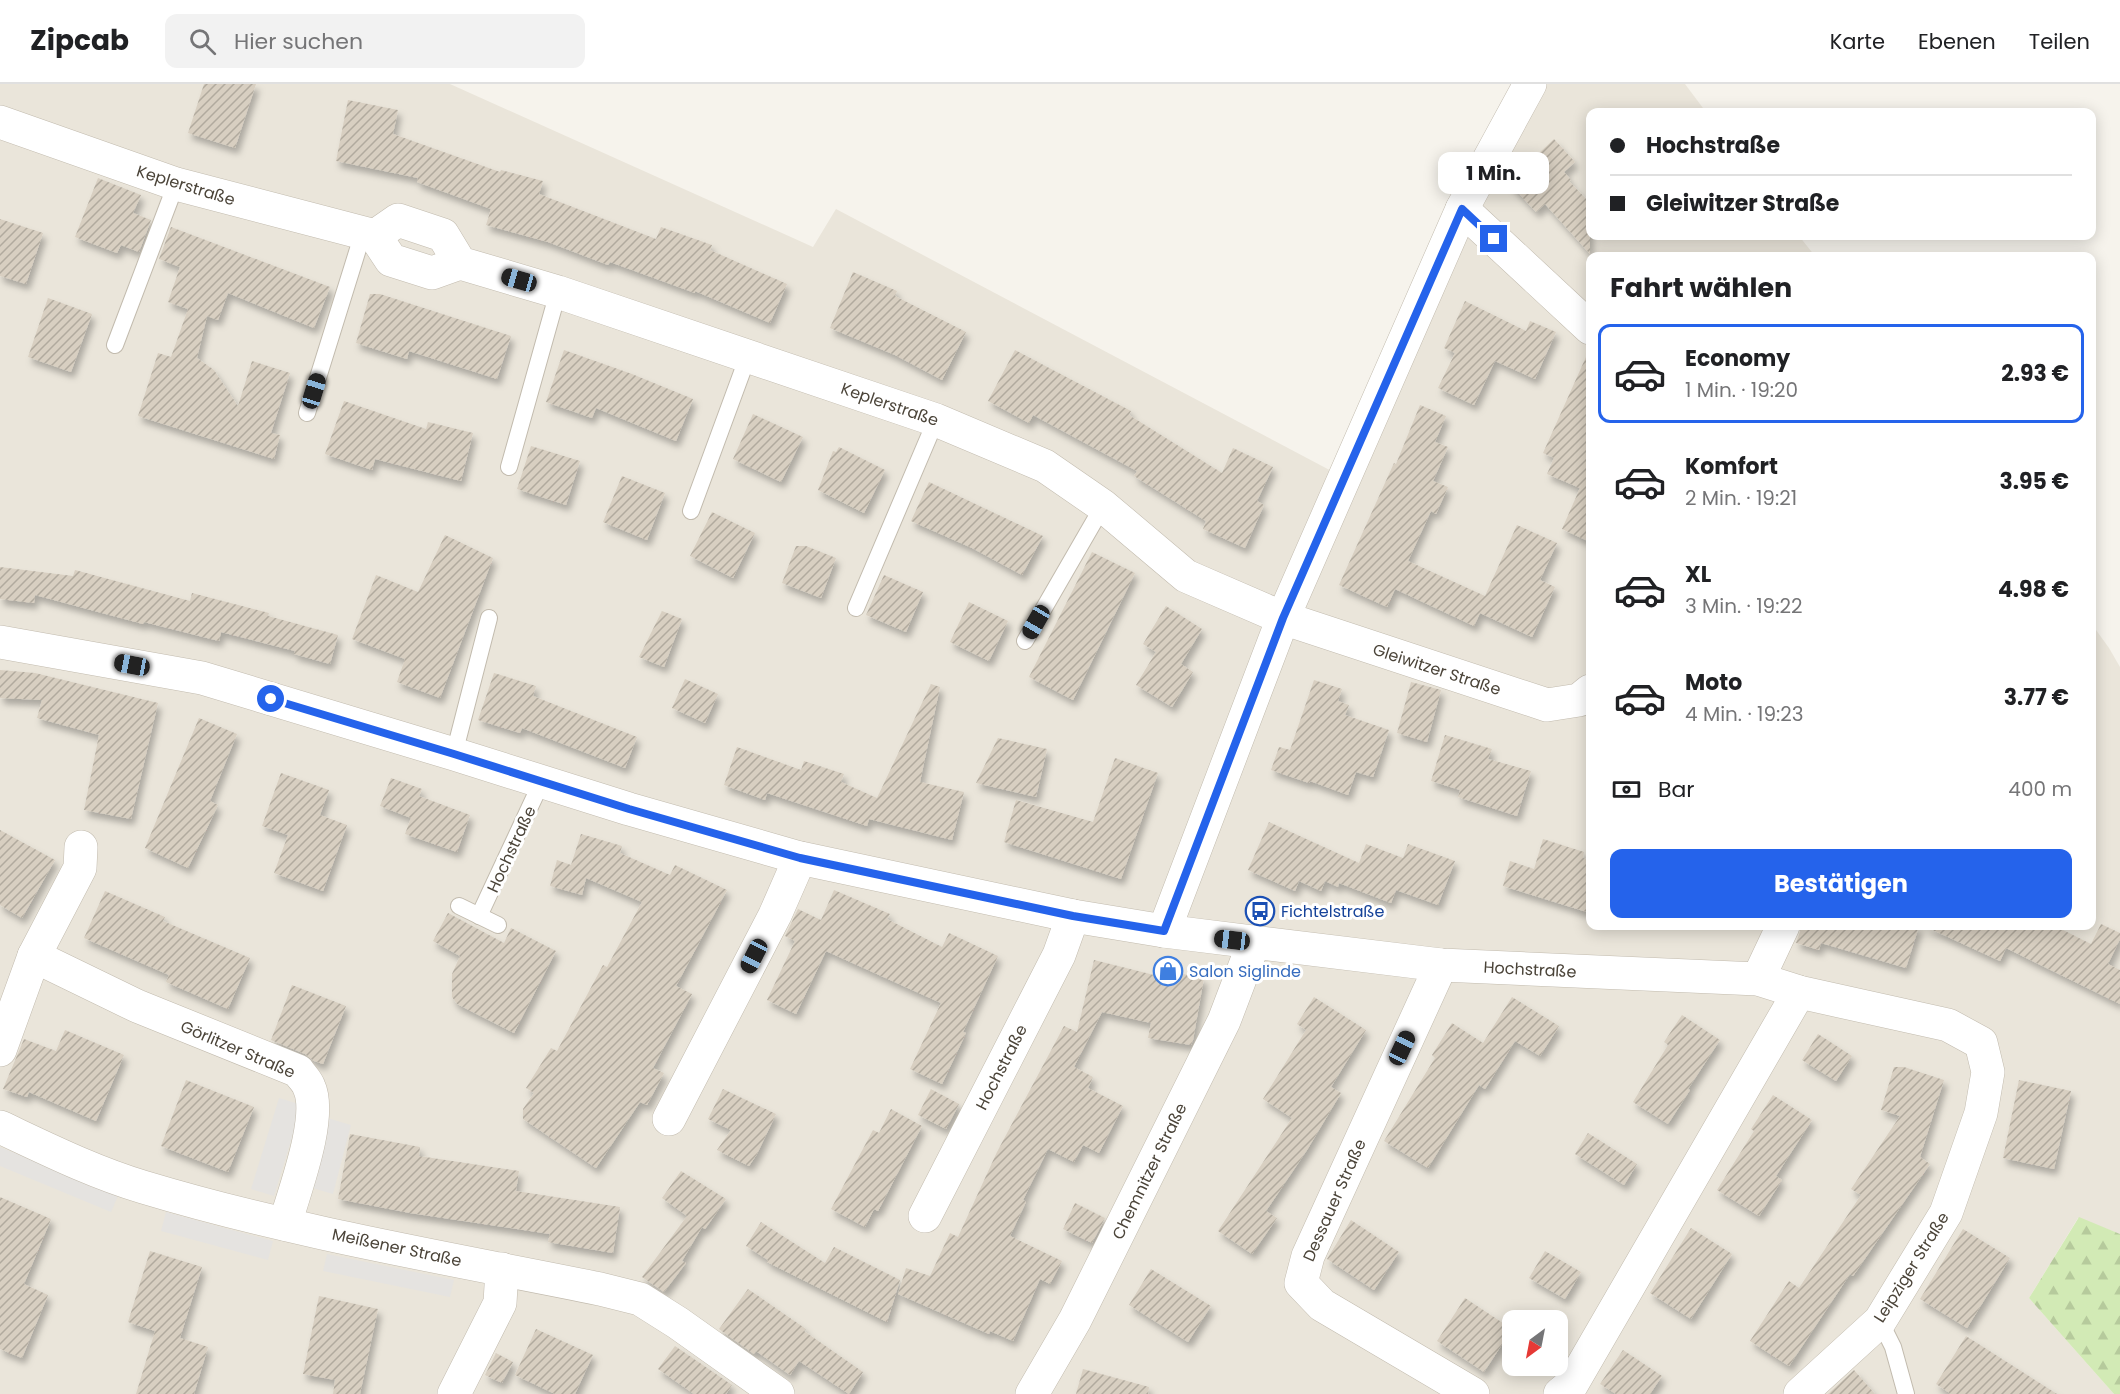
<!DOCTYPE html>
<html lang="de">
<meta charset="utf-8">
<style>
body{margin:0;font-family:Poppins,sans-serif;background:#f2f2f2;color:#202124;height:100vh;display:flex;flex-direction:column;font-size:22px;white-space:nowrap}
*{box-sizing:border-box;margin:0}
p{font-size:20px;color:#757577}
.icon{flex:none;width:33px;height:33px;fill:none;stroke:currentColor;stroke-width:2;stroke-linecap:round;stroke-linejoin:round}
.map{position:relative;flex:1;overflow:hidden}
.sheet{position:absolute;left:1586px;top:168px;width:510px;height:678px;display:flex;flex-direction:column;background:#fff;border-radius:12px;box-shadow:0 3px 15px #0003}
.sheet>*{flex:none}
.top-card{position:absolute;left:1586px;top:24px;width:510px;height:132px;border-radius:12px;box-shadow:0 3px 15px #0003;display:grid;align-content:center;height:132px;padding:0 24px;background:#fff}
.needle{width:39px;rotate:212deg}
.tools{position:absolute;left:1502px;top:1226px;display:grid;gap:12px}
.tools a{display:grid;place-items:center;width:66px;height:66px;border-radius:12px;background:#fff;box-shadow:0 3px 15px #0003;font-size:30px}
.end{position:absolute;width:27px;height:27px;margin:-14px;border:8px solid #2563eb;background:#fff;box-shadow:0 0 0 3px #fff}
.from{border-radius:50%}
.bubble{position:absolute;height:42px;border-radius:12px;background:#fff;box-shadow:0 3px 15px #0003;font-size:20px;font-weight:700;line-height:42px;text-align:center}
.car{position:absolute;width:18px;height:36px;margin:-18px -9px;border-radius:8px;box-shadow:0 0 4px 2px #0007;background:linear-gradient(#222 24%,#8ab4d8 0 40%,#222 0 76%,#8ab4d8 0 86%,#222 0)}
.top-card b{display:flex;align-items:center;gap:21px;height:57px;font-size:22px}
.top-card b+b{border-top:2px solid #e0e0e0}
.top-card i{width:15px;height:15px;background:#202124}
ul{padding:0;list-style:none}
li{display:flex;align-items:center;gap:18px;height:99px;margin:0 12px 9px;padding:0 12px;border:3px solid transparent;border-radius:12px}
li div{flex:1}
li b{display:block;font-size:22px}
li em{font-style:normal;font-weight:700}
li.current{border-color:#2563eb}
li>.icon{width:54px;height:54px;stroke-width:1.5}
h2{padding:0 24px;font-size:27px;line-height:72px}
.pay{display:flex;align-items:center;gap:15px;height:66px;padding:0 24px;font-size:22px}
.pay p{margin-inline-start:auto}
.cta{display:flex;gap:12px;margin-top:auto;padding:12px 24px}
.cta a{flex:1;height:69px;border-radius:12px;background:#2563eb;color:#fff;font-size:24px;font-weight:700;line-height:69px;text-align:center}
header{display:flex;align-items:center;gap:36px;box-sizing:border-box;height:84px;padding:0 30px;background:#fff;border-bottom:2px solid #e0e0e0}
header strong{font-size:28px}
nav{display:flex;gap:33px;margin-inline-start:auto;font-size:21px}
.search{width:420px;height:54px;background:#f2f2f2;display:flex;align-items:center;gap:15px;box-sizing:border-box;padding:0 21px;border-radius:12px;color:#757577;font-size:22px}
.map>svg:first-child{display:block}
.residential{fill:#eae5da;fill-rule:evenodd}
.forest{fill:url(#forest-firs)}
.parking{fill:#e5e3e0}
.building{fill:url(#building-hatch);filter:url(#shadow)}
.lines{fill:none;stroke-linecap:round;stroke-linejoin:round}
.lane-casing{stroke:#c2bbae;stroke-width:18}
.street-casing{stroke:#c2bbae;stroke-width:34}
.lane{stroke:#fff;stroke-width:16}
.street{stroke:#fff;stroke-width:33}
.route{stroke:#2563eb;stroke-width:8}
.labels{text-anchor:middle;stroke-width:6;stroke-linejoin:round;paint-order:stroke}
.street-label{font-size:16px;fill:#4b4439;stroke:#fff}
.transit-label{font-size:16px;fill:#164399;stroke:#fff;text-anchor:start}
.shop-label{font-size:16px;fill:#366cbe;stroke:#fff;text-anchor:start}
</style>
<header>
<strong>Zipcab</strong>
<div class="search"><svg class="icon" aria-label="search" viewBox="0 0 24 24"><circle cx="10" cy="10" r="6"/><path d="M15 15l6 6"/></svg>Hier suchen</div>
<nav><a>Karte</a><a>Ebenen</a><a>Teilen</a></nav>
</header>
<div class="map">
<svg width="2120" height="1310" viewBox="0 0 2120 1310">
<defs>
<pattern id="forest-firs" width="22" height="20" patternUnits="userSpaceOnUse" patternTransform="scale(1.5)"><rect width="22" height="20" fill="#d2eab5"/><path d="M5 1l3.5 6h-7zM16 11l3.5 6h-7z" fill="#b6ca9c"/></pattern>
<pattern id="building-hatch" width="6" height="6" patternUnits="userSpaceOnUse" patternTransform="scale(1.5)"><rect width="6" height="6" fill="#d8cfc1"/><path d="M-1 1l2-2M0 6l6-6M5 7l2-2" fill="none" stroke="#b1aa9e"/></pattern>
<filter id="shadow"><feDropShadow dx="3.5" dy="6" stdDeviation="3" flood-color="#0004"/></filter>
</defs>
<rect width="100%" height="100%" fill="#f6f3ec"/>
<!-- residential -->
<path class="residential" d="M0,0H450L813,163L836,125L1339,391L1516,0H1685L1706,28H1590V152H1799L1815,172H1590V842H2091V539L2109,564L2120,583V1150L2078,1134L2029,1214L2114,1310H0ZM1512,1236H1557V1281H1512Z"/>
<!-- forest -->
<path class="forest" d="M2079,1133L2120,1150V1310H2114L2029,1214Z"/>
<!-- parking -->
<g class="parking">
<path d="M279,1014L302,1021L274,1112L251,1105Z"/>
<path d="M327,1034L351,1041L333,1110L309,1103Z"/>
<path d="M0,1063L118,1112L111,1128L0,1082Z"/>
<path d="M166,1128L273,1157L268,1176L161,1147Z"/>
<path d="M327,1170L454,1196L450,1213L323,1187Z"/>
</g>
<!-- building -->
<g class="building">
<path d="M204,0H256L235,64L188,49Z"/>
<path d="M348,16L398,26L393,50L500,88L501,86L543,97L539,110L656,155L661,143L712,161L710,166L787,200L770,239L695,207V209L610,178L608,181L548,158L486,141L491,125L417,98L418,94L336,77Z"/>
<path d="M1554,55L1575,78L1564,88L1571,96L1569,97L1590,119V170L1545,120L1536,128L1508,98Z"/>
<path d="M98,94L141,111L133,129L151,136L139,168L121,161L117,169L75,153Z"/>
<path d="M0,135L43,149L26,200L0,192Z"/>
<path d="M171,143L330,203L314,244L228,209L218,236L207,232L197,274L214,286L238,322L252,277L290,289L271,349L280,351L274,375L138,332L158,269L171,273L188,225L168,218L180,183L159,175Z"/>
<path d="M853,188L897,207L895,212L966,248L942,296L895,271L830,244Z"/>
<path d="M370,210H380L511,252L497,295L409,267L407,275L356,259Z"/>
<path d="M48,214L92,230L71,288L28,273Z"/>
<path d="M1465,217L1526,247L1530,237L1556,248L1535,295L1495,277L1474,321L1438,304L1455,269L1444,264Z"/>
<path d="M1590,264V458L1562,445L1580,404L1547,390L1554,374L1543,369Z"/>
<path d="M564,266L632,290L693,315L676,357L596,324L592,334L546,318Z"/>
<path d="M1015,266L1131,327L1129,331L1222,389L1233,364L1273,383L1257,417L1264,421L1245,464L1203,445L1206,437L1134,392L1137,387L1033,331L1029,339L988,317Z"/>
<path d="M344,317L426,345L428,338L473,349L461,397L375,375L372,386L325,370Z"/>
<path d="M1420,321L1446,332L1435,358L1448,363L1433,397L1448,403L1436,430L1431,427L1408,477L1485,512L1517,441L1557,459L1540,496L1555,503L1532,553L1480,529L1474,542L1395,505L1387,523L1339,501L1394,379L1396,380Z"/>
<path d="M753,330L803,353L781,398L733,375Z"/>
<path d="M531,362L580,377L566,421L517,405Z"/>
<path d="M839,363L885,386L864,429L818,406L833,367L836,368Z"/>
<path d="M622,392L665,409L647,456L603,438Z"/>
<path d="M929,398L1043,452L1022,491L972,464L911,437Z"/>
<path d="M712,428L755,449L733,494L690,472Z"/>
<path d="M445,451L493,474L440,614L397,598L405,575L352,555L376,491L418,508Z"/>
<path d="M796,462H806L836,474L821,514L782,499Z"/>
<path d="M1092,468L1135,489L1073,616L1029,593Z"/>
<path d="M0,483L73,492L75,486L190,517L192,509L269,529L268,532L338,551L330,580L294,570L295,567L221,548L219,557L144,538L143,540L35,511L34,519L0,515Z"/>
<path d="M884,491L923,508L906,548L866,531Z"/>
<path d="M969,518L1008,537L989,577L950,558Z"/>
<path d="M1166,522L1202,545L1181,580L1193,588L1172,623L1136,601L1156,568L1143,560Z"/>
<path d="M662,527L682,535L664,583L639,573Z"/>
<path d="M0,586L35,589L158,619L131,735L84,726L99,651L37,634L42,616L0,614Z"/>
<path d="M494,589L536,602L533,612L637,653L625,684L522,644L520,649L478,636Z"/>
<path d="M685,595L718,610L705,639L672,624Z"/>
<path d="M1314,596L1342,605L1338,617L1349,621L1345,631L1389,646L1373,693L1356,688L1348,711L1310,697L1309,699L1271,686L1279,663L1290,666Z"/>
<path d="M1411,598L1441,606L1427,658L1397,649Z"/>
<path d="M931,600L940,603L920,698L964,708L952,756L869,735L867,742L767,709L765,716L724,701L737,663L801,686L804,677L844,690L841,698L877,714Z"/>
<path d="M199,634L237,650L210,717L218,721L188,784L145,764Z"/>
<path d="M1445,651L1492,665L1488,675L1531,687L1517,732L1458,713L1460,706L1431,697Z"/>
<path d="M998,654L1047,665L1036,713L976,699Z"/>
<path d="M1115,674L1158,689L1121,795L1004,758L1016,716L1093,738Z"/>
<path d="M281,689L329,706L320,731L347,741L323,807L274,789L288,751L262,742Z"/>
<path d="M391,694L422,705L419,712L470,731L457,768L405,750L411,734L380,722Z"/>
<path d="M1269,738L1359,779L1366,760L1403,774L1408,760L1455,777L1438,821L1396,806L1391,819L1339,799L1338,803L1325,797L1321,807L1299,797L1295,807L1248,786Z"/>
<path d="M0,746L55,776L22,834L0,821Z"/>
<path d="M581,750L622,762L620,769L670,791L675,781L727,806L676,902L692,910L653,984L664,989L647,1021L640,1018L596,1084L523,1035V1025L534,1009L526,1004L551,964L557,967L603,881L607,883L642,818L586,794L582,811L550,802L557,776L571,781Z"/>
<path d="M1543,755L1584,768L1583,774L1590,776V829L1503,802L1510,777L1534,785Z"/>
<path d="M834,806L890,830L887,835L942,863L949,849L998,872L963,948L966,949L942,1000L910,985L941,919L826,867L796,930L767,916L795,857L785,852L798,825L821,836Z"/>
<path d="M105,807L165,833L163,837L250,874L228,925L166,898L169,891L84,854Z"/>
<path d="M448,829L504,859L511,844L556,867L514,949L457,920L452,913V890L460,872L433,857Z"/>
<path d="M2101,840L2120,849V855L2108,880L2120,886V920L2006,864L2000,877L1924,842H2055L2091,860Z"/>
<path d="M1802,842H1919L1906,884L1821,859L1819,866L1796,859Z"/>
<path d="M1094,876L1166,894L1167,887L1204,894L1193,956L1191,961L1148,954L1151,939L1102,928L1074,983L1093,993L1088,1004L1123,1022L1099,1069L1083,1061L1074,1078L1048,1065L1023,1116L1026,1118L1010,1152L1062,1177L1050,1200L1040,1195L1013,1257L990,1247L989,1250L898,1210L906,1184L930,1192L950,1149L958,1153L997,1068L1064,942L1077,948Z"/>
<path d="M292,901L346,922L323,980L314,977L305,970L271,956Z"/>
<path d="M1314,913L1366,946L1331,1003L1341,1009L1307,1066L1266,1127L1277,1134L1252,1170L1218,1147L1292,1034L1263,1015L1306,946L1297,940Z"/>
<path d="M1512,913L1559,942L1540,972L1515,957L1485,1005L1479,1001L1428,1084L1384,1057L1435,974L1432,971L1452,939L1483,959Z"/>
<path d="M1682,931L1720,956L1688,1005L1690,1006L1668,1040L1633,1018L1668,961L1664,958Z"/>
<path d="M65,946L124,971L96,1037L29,1008L27,1013L3,1005L24,955L56,967Z"/>
<path d="M1818,950L1852,972L1836,997L1802,976Z"/>
<path d="M1894,983H1904L1944,996L1920,1073L1930,1080L1853,1192L1850,1190L1789,1282L1750,1257L1789,1197L1799,1204L1861,1111L1851,1105L1900,1032L1881,1026Z"/>
<path d="M186,996L254,1023L228,1088L161,1062Z"/>
<path d="M2019,996L2071,1007L2054,1085L2003,1074Z"/>
<path d="M723,1005L776,1030L757,1070L749,1082L717,1066L731,1046L708,1035Z"/>
<path d="M931,1005L959,1020L946,1045L918,1031Z"/>
<path d="M1773,1011L1812,1036L1776,1092L1782,1096L1759,1132L1717,1106L1754,1047L1751,1045Z"/>
<path d="M891,1025L922,1042L878,1127L874,1125L865,1143L831,1125L873,1046L879,1049Z"/>
<path d="M1588,1049L1637,1080L1624,1101L1575,1070Z"/>
<path d="M350,1050L420,1063L419,1072L519,1087L516,1107L620,1123L613,1169L548,1158L550,1150L410,1129L338,1115Z"/>
<path d="M681,1087L726,1115L705,1145L702,1143L682,1177L686,1179L664,1208L642,1193L687,1132L662,1114Z"/>
<path d="M0,1113L51,1135L24,1200L48,1211L22,1274L0,1265Z"/>
<path d="M1075,1119L1105,1134L1092,1159L1063,1145Z"/>
<path d="M1351,1136L1399,1168L1374,1206L1327,1175Z"/>
<path d="M761,1138L825,1179L834,1163L900,1196L887,1238L767,1178L768,1176L746,1162Z"/>
<path d="M1691,1144L1732,1170L1691,1235L1650,1209Z"/>
<path d="M1963,1145L2010,1174L1967,1244L1920,1215Z"/>
<path d="M150,1167L202,1183L180,1254L208,1263L194,1310H136L155,1247L128,1238Z"/>
<path d="M1545,1167L1581,1188L1565,1215L1529,1194Z"/>
<path d="M1151,1185L1211,1222L1188,1258L1129,1221Z"/>
<path d="M748,1205L806,1245L804,1247L863,1288L849,1310L799,1277L790,1291L756,1267L754,1270L719,1245Z"/>
<path d="M319,1212L378,1225L360,1310H333L335,1296L303,1290Z"/>
<path d="M1465,1214L1512,1245L1484,1288L1437,1257Z"/>
<path d="M536,1245L593,1271L575,1310H555L515,1291Z"/>
<path d="M1966,1252L2057,1310H1951L1936,1300Z"/>
<path d="M675,1262L732,1301L726,1310H694L658,1285Z"/>
<path d="M1623,1266L1662,1292L1650,1310H1616L1600,1300Z"/>
<path d="M496,1269L513,1278L502,1299L485,1291Z"/>
<path d="M1083,1285L1149,1303L1148,1310H1076Z"/>
<path d="M1854,1286L1875,1310H1828Z"/>
</g>
<g class="lines">
<!-- lane casing -->
<g class="lane-casing">
<g id="lane">
<path d="M115,261L176,100"/>
<path d="M307,329L363,149"/>
<path d="M509,383L558,208"/>
<path d="M691,427L748,272"/>
<path d="M856,524L936,336"/>
<path d="M1025,557L1103,422"/>
<path d="M454,670L489,534"/>
<path d="M459,822L498,841"/>
<path d="M479,832L542,697"/>
<path d="M1880,1237L1893,1263L1906,1310"/>
</g>
</g>
<!-- street casing -->
<g class="street-casing">
<g id="street">
<path d="M0,38L176,100L375,152L398,136L443,151L460,179L558,208L936,336L1045,382L1103,422L1186,492L1283,534L1547,621L1579,616L1590,607"/>
<path d="M1462,125L1590,244"/>
<path d="M375,152L391,176L432,189L460,179"/>
<path d="M0,558L202,594L454,670L629,725L800,774L1073,832L1164,847L1441,881L1758,895L1799,908L1948,941L1981,959L1988,988L1981,1029L1946,1129L1880,1237L1800,1310"/>
<path d="M1164,847L1283,534L1462,125L1530,0"/>
<path d="M34,872L137,922L298,987C301,992 307,997 309,1003C323,1033 294,1108 285,1140"/>
<path d="M1441,881L1308,1172L1301,1199L1322,1221L1473,1310"/>
<path d="M1758,895L1783,842"/>
<path d="M0,966L34,872L80,784L81,763"/>
<path d="M669,1035L775,831L800,774"/>
<path d="M0,1043C47,1065 93,1088 143,1103C292,1148 447,1174 600,1205L640,1215L678,1239L778,1310"/>
<path d="M925,1132L1059,871L1073,832"/>
<path d="M454,1310L500,1219L502,1185"/>
<path d="M1032,1310L1075,1236L1224,937L1254,858"/>
<path d="M1560,1310L1572,1300L1799,908"/>
</g>
</g>
<!-- lane -->
<use href="#lane" class="lane"/>
<!-- street -->
<use href="#street" class="street"/>
</g>
<g class="lines">
<!-- route -->
<path class="route" d="M271,615L454,670L629,725L800,774L1073,832L1164,847L1283,534L1462,125L1494,155"/>
</g>
<!-- icons -->
<defs>
<g id="bus-ring" transform="scale(1.5)"><circle r="9.5" fill="#fff" stroke="#1a4fb4" stroke-width="1.5"/><path d="M-5-6H5V4H4V6H2V4H-2V6H-4V4H-5ZM-3.5-4V0h7V-4ZM-3.5 1.2v1.5H-2V1.2ZM2 1.2v1.5H3.5V1.2Z" fill="#1a4fb4"/></g>
<g id="shop-ring" transform="scale(1.5)"><circle r="9.5" fill="#fff" stroke="#3f7fe0" stroke-width="1.5"/><path d="M-5-2.5h2.3a2.7 3.5 0 0 1 5.4 0H5L5.5 6h-11ZM-1.5-2.5h3a1.5 2.3 0 0 0-3 0Z" fill="#3f7fe0"/></g>
</defs>
<g fill-rule="evenodd">
<use href="#bus-ring" x="1260" y="827"/>
<use href="#shop-ring" x="1168" y="887"/>
</g>
<g class="labels">
<!-- street labels -->
<g class="street-label">
<text transform="translate(186 101) rotate(17)" y="6">Keplerstraße</text>
<text transform="translate(890 320) rotate(19)" y="6">Keplerstraße</text>
<text transform="translate(1437 585) rotate(18)" y="6">Gleiwitzer Straße</text>
<text transform="translate(511 765) rotate(-65)" y="6">Hochstraße</text>
<text transform="translate(1530 885) rotate(3)" y="6">Hochstraße</text>
<text transform="translate(238 965) rotate(23)" y="6">Görlitzer Straße</text>
<text transform="translate(1001 983) rotate(-63)" y="6">Hochstraße</text>
<text transform="translate(1149 1087) rotate(-64)" y="6">Chemnitzer Straße</text>
<text transform="translate(1334 1116) rotate(-66)" y="6">Dessauer Straße</text>
<text transform="translate(397 1163) rotate(12)" y="6">Meißener Straße</text>
<text transform="translate(1911 1183) rotate(-58)" y="6">Leipziger Straße</text>
</g>
<!-- transit labels -->
<g class="transit-label">
<text x="1281" y="833">Fichtelstraße</text>
</g>
<!-- shop labels -->
<g class="shop-label">
<text x="1189" y="893">Salon Siglinde</text>
</g>
</g>
</svg>
<div class="tools">
<a><svg class="needle" viewBox="-14 -14 28 28"><path d="M0-13l5 13h-10z" fill="#e53935"/><path d="M0 13l5-13h-10z" fill="#757577"/></svg></a>
</div>
<i class="end from" style="left:271px;top:615px"></i>
<i class="end" style="left:1494px;top:155px"></i>
<div class="bubble" style="left:1438px;top:68px;width:111px">1 Min.</div>
<i class="car" style="left:519px;top:196px;rotate:286deg"></i>
<i class="car" style="left:314px;top:307px;rotate:17deg"></i>
<i class="car" style="left:1036px;top:538px;rotate:210deg"></i>
<i class="car" style="left:132px;top:581px;rotate:281deg"></i>
<i class="car" style="left:1232px;top:856px;rotate:277deg"></i>
<i class="car" style="left:754px;top:872px;rotate:207deg"></i>
<i class="car" style="left:1402px;top:964px;rotate:25deg"></i>
<div class="top-card">
<b><i class="from"></i>Hochstraße</b>
<b><i></i>Gleiwitzer Straße</b>
</div>
<section class="sheet">
<h2>Fahrt wählen</h2>
<ul>
<li class="current"><svg class="icon" aria-label="car" viewBox="0 0 24 24"><path d="M5 17H2v-5l4-1 3-4h7l3 4 3 1v5h-3M9 17h6M6 11h13"/><circle cx="7" cy="17" r="2"/><circle cx="17" cy="17" r="2"/></svg><div><b>Economy</b><p>1 Min. · 19:20</p></div><em>2.93 €</em></li>
<li><svg class="icon" aria-label="car" viewBox="0 0 24 24"><path d="M5 17H2v-5l4-1 3-4h7l3 4 3 1v5h-3M9 17h6M6 11h13"/><circle cx="7" cy="17" r="2"/><circle cx="17" cy="17" r="2"/></svg><div><b>Komfort</b><p>2 Min. · 19:21</p></div><em>3.95 €</em></li>
<li><svg class="icon" aria-label="car" viewBox="0 0 24 24"><path d="M5 17H2v-5l4-1 3-4h7l3 4 3 1v5h-3M9 17h6M6 11h13"/><circle cx="7" cy="17" r="2"/><circle cx="17" cy="17" r="2"/></svg><div><b>XL</b><p>3 Min. · 19:22</p></div><em>4.98 €</em></li>
<li><svg class="icon" aria-label="car" viewBox="0 0 24 24"><path d="M5 17H2v-5l4-1 3-4h7l3 4 3 1v5h-3M9 17h6M6 11h13"/><circle cx="7" cy="17" r="2"/><circle cx="17" cy="17" r="2"/></svg><div><b>Moto</b><p>4 Min. · 19:23</p></div><em>3.77 €</em></li>
</ul>
<div class="pay"><svg class="icon" aria-label="cash" viewBox="0 0 24 24"><path d="M3 7h18v10H3z"/><circle cx="12" cy="12" r="2"/></svg>Bar<p>400 m</p></div>
<div class="cta"><a>Bestätigen</a></div>
</section>
</div>
